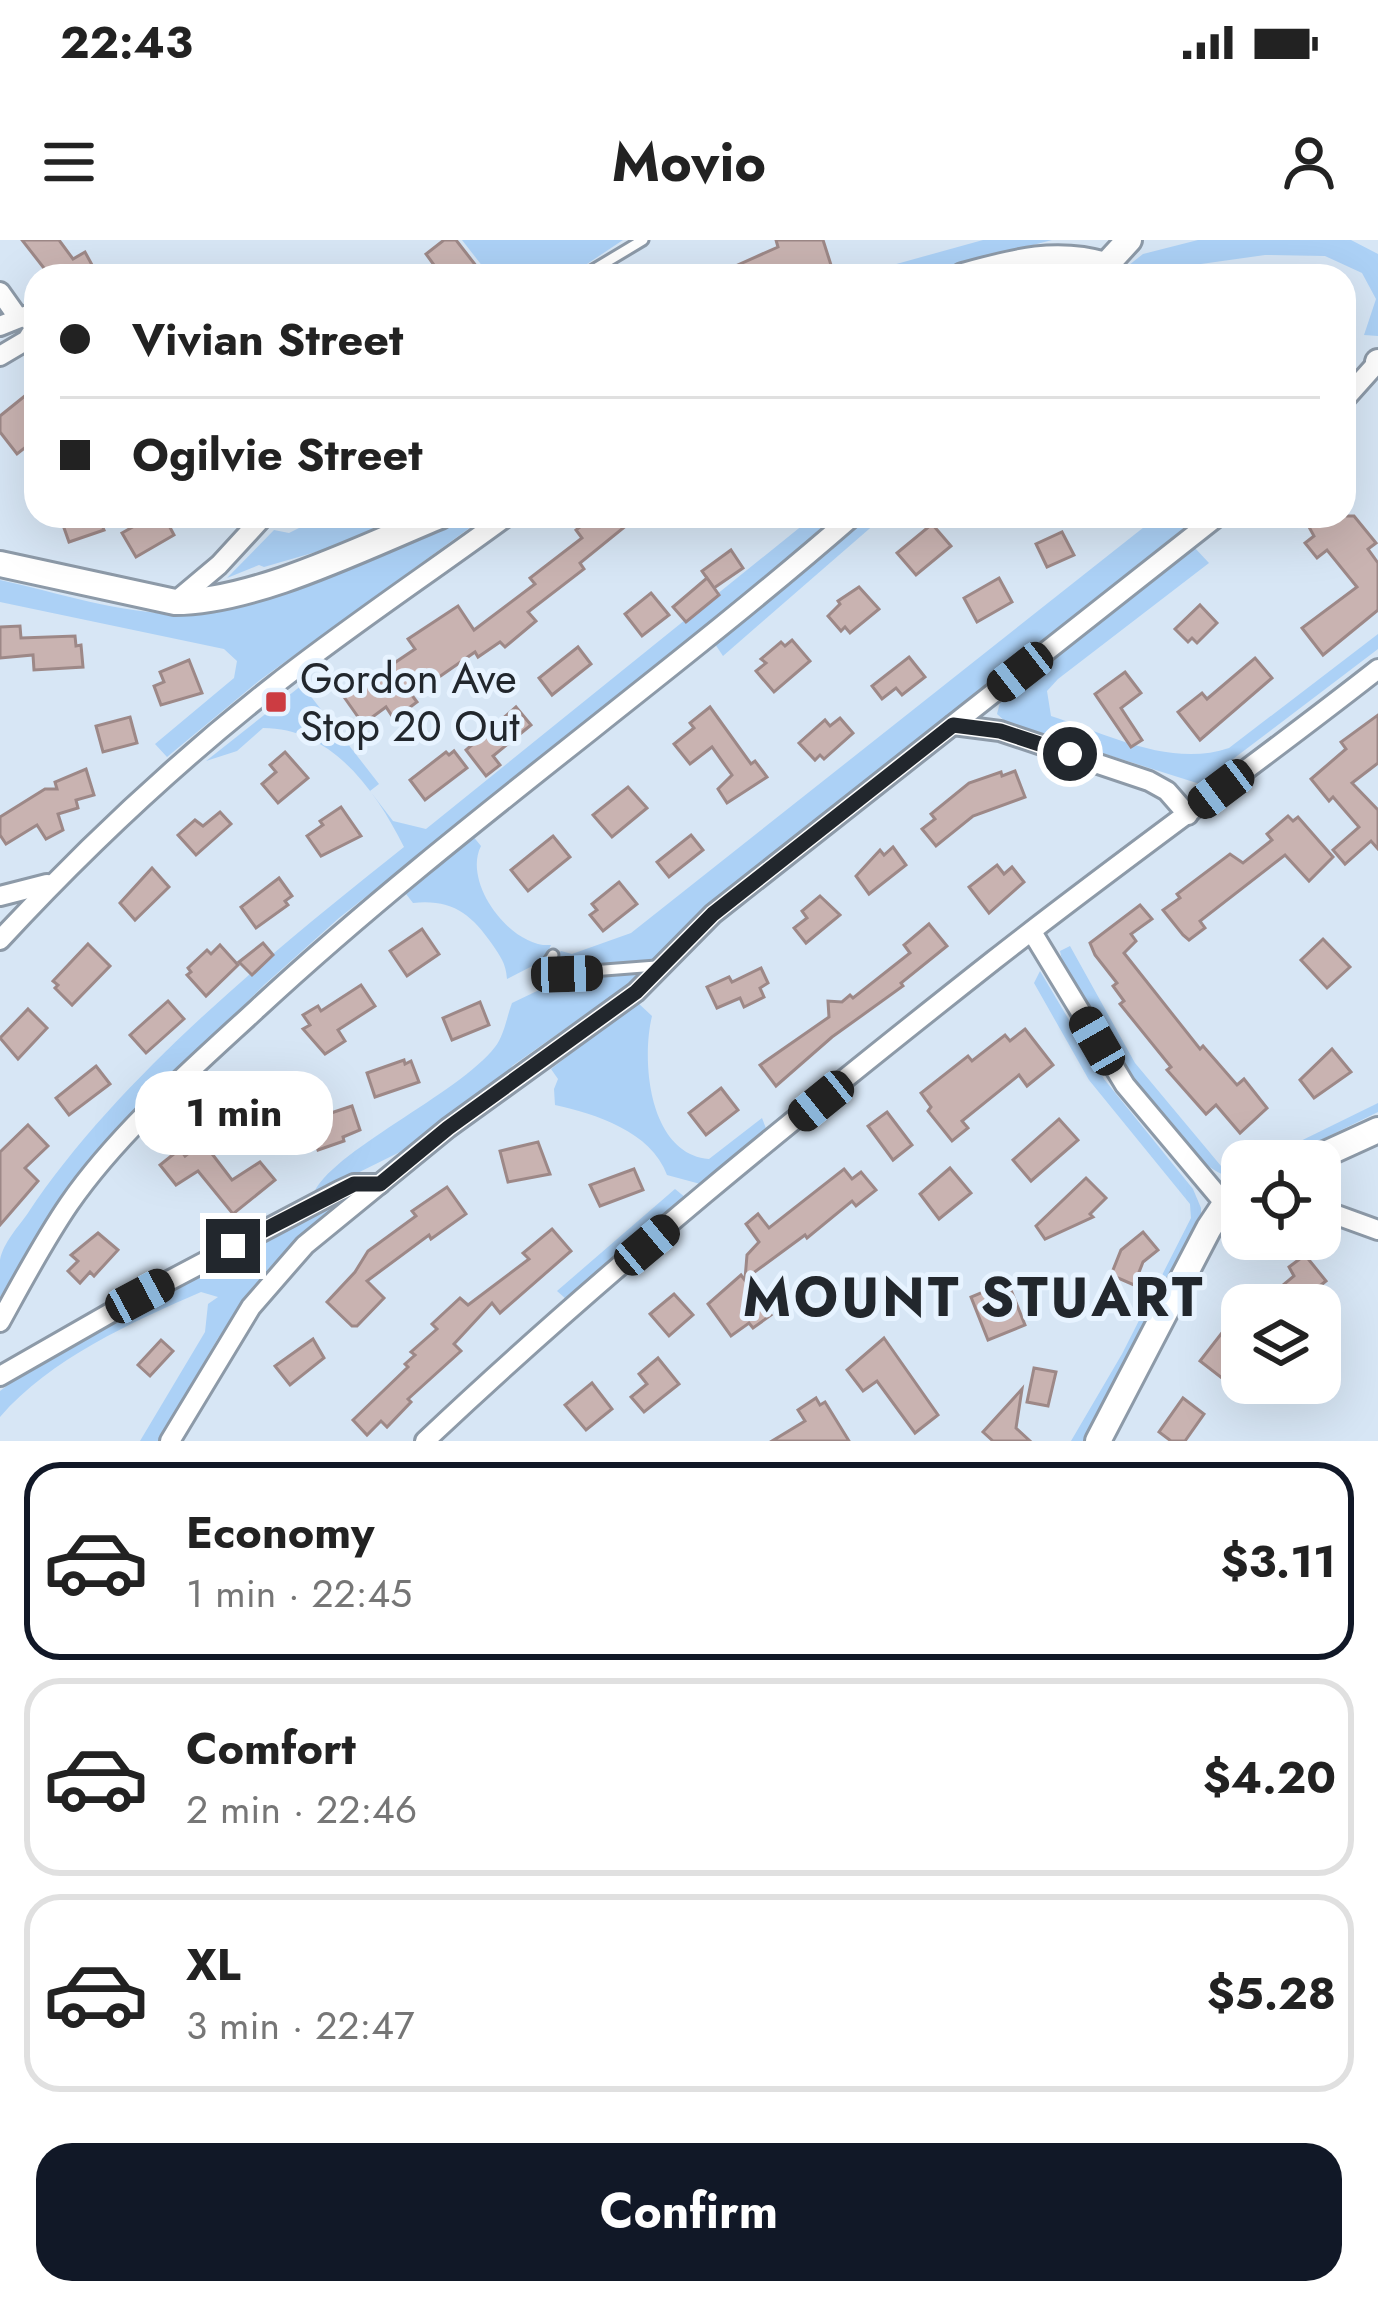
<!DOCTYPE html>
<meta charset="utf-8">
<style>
body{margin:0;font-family:Jost,sans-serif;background:#f2f2f2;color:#222;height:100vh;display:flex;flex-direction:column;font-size:45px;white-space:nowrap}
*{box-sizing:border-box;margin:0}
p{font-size:39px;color:#767676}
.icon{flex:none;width:66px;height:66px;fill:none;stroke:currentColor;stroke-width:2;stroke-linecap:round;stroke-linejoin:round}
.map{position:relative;height:1201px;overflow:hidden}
.sheet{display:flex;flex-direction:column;background:#fff;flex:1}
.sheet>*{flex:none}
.banner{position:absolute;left:24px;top:24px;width:1332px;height:264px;border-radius:36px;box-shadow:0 12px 48px #0002;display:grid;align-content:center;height:264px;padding:0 36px;background:#fff}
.controls{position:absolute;left:1221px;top:900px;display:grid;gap:24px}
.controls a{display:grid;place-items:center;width:120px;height:120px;border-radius:24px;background:#fff;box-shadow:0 12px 48px #0002;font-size:60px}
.end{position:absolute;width:54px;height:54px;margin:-27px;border:15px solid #22272d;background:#fff;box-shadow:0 0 0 6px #fff}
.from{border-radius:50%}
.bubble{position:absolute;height:84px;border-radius:36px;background:#fff;box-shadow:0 12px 48px #0002;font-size:39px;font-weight:700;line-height:84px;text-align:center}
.car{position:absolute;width:36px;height:72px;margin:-36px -18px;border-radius:15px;box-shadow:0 0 9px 3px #0007;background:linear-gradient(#222 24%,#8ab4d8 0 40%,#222 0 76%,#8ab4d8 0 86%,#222 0)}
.banner b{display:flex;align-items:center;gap:42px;height:114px;font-size:45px}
.banner b+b{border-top:3px solid #e0e0e0}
.banner i{width:30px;height:30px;background:#222}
ul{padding:21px 0 0;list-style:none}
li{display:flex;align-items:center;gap:36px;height:198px;margin:0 24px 18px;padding:0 12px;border:6px solid #e0e0e0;border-radius:36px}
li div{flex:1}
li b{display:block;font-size:45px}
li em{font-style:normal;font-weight:700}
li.active{border-color:#111827}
li>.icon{width:108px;height:108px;stroke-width:1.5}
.cta{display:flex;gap:24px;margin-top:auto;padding:24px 36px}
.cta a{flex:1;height:138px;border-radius:36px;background:#111827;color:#fff;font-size:48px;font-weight:700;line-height:138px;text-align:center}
.status{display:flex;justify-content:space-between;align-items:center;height:84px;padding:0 60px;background:#fff;direction:ltr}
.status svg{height:33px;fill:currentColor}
header{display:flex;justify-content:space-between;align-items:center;height:156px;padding:0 36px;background:#fff;font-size:54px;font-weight:700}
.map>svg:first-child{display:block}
.green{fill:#acd1f6}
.building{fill:#c9b3b1;stroke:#9d8887;stroke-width:3}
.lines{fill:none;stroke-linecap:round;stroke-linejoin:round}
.service-casing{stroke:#8d9aa8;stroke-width:15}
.minor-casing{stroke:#8d9aa8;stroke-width:24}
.tertiary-casing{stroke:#8d9aa8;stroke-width:30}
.service{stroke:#fff;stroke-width:9}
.minor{stroke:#fff;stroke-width:18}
.tertiary{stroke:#fff;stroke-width:24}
.route{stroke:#22272d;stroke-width:15}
.poi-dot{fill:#cc3c42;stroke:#e7f3ff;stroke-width:4.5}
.labels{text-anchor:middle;stroke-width:10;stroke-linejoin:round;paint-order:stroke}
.poi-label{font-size:42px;fill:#22272d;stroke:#e7f3ff;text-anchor:start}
.district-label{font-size:54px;font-weight:bold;letter-spacing:3px;fill:#22272d;stroke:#e7f3ff}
</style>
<div class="status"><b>22:43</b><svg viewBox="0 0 49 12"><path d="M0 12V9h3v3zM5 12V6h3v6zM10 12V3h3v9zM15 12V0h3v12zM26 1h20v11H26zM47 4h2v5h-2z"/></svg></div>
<header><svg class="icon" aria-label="menu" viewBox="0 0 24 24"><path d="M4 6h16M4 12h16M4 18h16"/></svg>Movio<svg class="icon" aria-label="person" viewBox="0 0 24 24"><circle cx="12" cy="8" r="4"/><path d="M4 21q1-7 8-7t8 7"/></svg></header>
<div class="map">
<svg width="1378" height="1201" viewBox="0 0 1378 1201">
<rect width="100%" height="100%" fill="#d7e6f5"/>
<!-- green -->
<g class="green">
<path d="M462,0H623L569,36H490Z"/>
<path d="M983,0H1052L914,36H853Z"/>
<path d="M1198,0H1351L1378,14V96L1364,95L1376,59L1362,33L1325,16L1265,15L1201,24L1170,36H1115L1143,14Z"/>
<path d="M323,276H410L326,309L264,327L259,325L227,338L274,290L289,293Z"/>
<path d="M469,276H486L260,440L167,517L155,504L234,438L237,421L224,409L0,362V340C64,354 136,379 201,373L367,318Z"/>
<path d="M814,276H839L716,380L339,678L264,745L112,897L35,999L0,1057C0,1045 0,1031 0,1020C3,1003 19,986 28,973C117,838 278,707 404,607C376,551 332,488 263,488L237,511L206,521L302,445L379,544L370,551L393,581L426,589Z"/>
<path d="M867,276H884L723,416L715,404Z"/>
<path d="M1158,276H1201L819,576L702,673L630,743L512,826L506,840L402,911L313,955C329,912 459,854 495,807C504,796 507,776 512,763L562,739L569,730L559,727L554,718L561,711L572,714L631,693Z"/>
<path d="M1194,307L1209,323L1058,439L1047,451L1051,476C1107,494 1171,528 1229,508L1378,394V409L1200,544L1007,483L997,474L1001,459Z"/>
<path d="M472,595L481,606C462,643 511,708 551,705L544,720L507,739C506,723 500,716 492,704C471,674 452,659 413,663L403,650Z"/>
<path d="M1070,706L1135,823L1221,926L1242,928V938C1186,946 1088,766 1062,720L1060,711Z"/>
<path d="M1040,731L1104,839L1193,949L1201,968V979L1084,1201H1071L1122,1114L1191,978L1190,964L1089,840L1034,743Z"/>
<path d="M637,762L652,776C641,821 649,914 709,919L762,878L767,891L704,945L667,935C651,891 595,874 555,865L554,849L558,839L551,829Z"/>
<path d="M1378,863V872L1278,921H1260Z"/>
<path d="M675,949L686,958L566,1059L557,1051Z"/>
<path d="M340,961L269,1028L218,1098L158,1201H140L205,1092L208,1064L218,1057L201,1052C132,1082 50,1119 0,1177V1151L51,1113Z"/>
</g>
<!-- building -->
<g class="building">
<path d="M22,0H59L73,19L85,12L98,36H41L47,32Z"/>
<path d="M444,0H456L484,36H442L426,14Z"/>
<path d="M776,0H823L831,25L796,36H713L778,7Z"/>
<path d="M36,147V199L17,214L0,192V176Z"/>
<path d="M72,276H98L104,290L69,302L63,285L73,281Z"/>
<path d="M152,276H164L174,295L136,317L122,293Z"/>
<path d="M594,276H638L580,323L584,329L528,372L536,381L505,407L500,402L478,417L475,412L439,437L426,439L408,450L417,462L394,479L386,467L363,484L344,457L415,409L408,399L458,366L474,390L535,344L530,338L582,298L576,290Z"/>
<path d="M1303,276H1354L1376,303L1368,309L1378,323V370L1323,415L1302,388L1357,347L1327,310L1317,318L1305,303L1314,296Z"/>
<path d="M932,284L951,306L916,335L897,313Z"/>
<path d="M1062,292L1074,315L1047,327L1036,304Z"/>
<path d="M731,310L743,328L714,348L702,331Z"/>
<path d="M707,338L719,355L686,382L673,367Z"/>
<path d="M999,338L1012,362L977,382L964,358Z"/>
<path d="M859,347L879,369L850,393L845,387L841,391L828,376L840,364L838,361Z"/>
<path d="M651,353L669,375L642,396L625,374Z"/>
<path d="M1200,365L1217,383L1197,403L1192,398L1188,402L1175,389Z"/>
<path d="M20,386L21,398L75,396L76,406L81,405L83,427L34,430L33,415L0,418V387Z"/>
<path d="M792,400L810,421L774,452L756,431L766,423L761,419L781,402L785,406Z"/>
<path d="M578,407L591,424L552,455L539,438Z"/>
<path d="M909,417L925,437L902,455L896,448L882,459L872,446Z"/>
<path d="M1255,418L1272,438L1200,500L1178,472L1202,453L1207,459Z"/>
<path d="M189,420L202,453L161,465L154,446L164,442L160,432Z"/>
<path d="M1125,432L1141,453L1121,468L1142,500L1131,507L1095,454Z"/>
<path d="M516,467L531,485L493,516L500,525L486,536L466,510Z"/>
<path d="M710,467L751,524L755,521L767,537L727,563L718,549L732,535L712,507L690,524L674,504L694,488L690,483Z"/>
<path d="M1378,475V523L1352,543L1378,570V609L1371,601L1345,624L1333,610L1359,587L1333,557L1329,561L1311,539L1346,509L1341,502Z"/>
<path d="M130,477L137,503L103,512L96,486Z"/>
<path d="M840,478L853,493L824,519L820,515L815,520L799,503L825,480L830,486Z"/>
<path d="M454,511L467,528L425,560L410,540L446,512L449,515Z"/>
<path d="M285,512L308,538L278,563L262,544L276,532L270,525Z"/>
<path d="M86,529L94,555L76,560L78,568L58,574L63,590L46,599L37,585L6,604L0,595V577L45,549H57L55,542Z"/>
<path d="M1015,531L1025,557L973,576L936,606L922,589L935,579L931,574L969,543L1001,532L1002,536Z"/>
<path d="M628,547L647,568L612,597L593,575Z"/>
<path d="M341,567L361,596L321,616L307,596L323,585L320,581Z"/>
<path d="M220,572L231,584L196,615L178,595L195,580L203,586Z"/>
<path d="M1288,576L1293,581L1298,577L1333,617L1309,641L1285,615L1200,681L1205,688L1189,700L1183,695L1163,670L1180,658L1177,654L1230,614L1243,623L1272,600L1267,594Z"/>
<path d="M691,595L703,610L669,637L657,622Z"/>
<path d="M553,596L570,617L528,651L511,630Z"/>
<path d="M893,607L906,625L869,654L856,636L880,610L884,615Z"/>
<path d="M997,625L1004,634L1012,627L1024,642L989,673L969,647Z"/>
<path d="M152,628L169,647L135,680L120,663Z"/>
<path d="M279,638L292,656L285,661L288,665L256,688L241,667Z"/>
<path d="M619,642L637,664L603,691L590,675L597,670L592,664Z"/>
<path d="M820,656L840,675L806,703L794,688L807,678L802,671Z"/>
<path d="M1140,665L1152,679L1131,694L1136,701L1124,713L1200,809L1203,806L1237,845L1244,839L1267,868L1240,893L1216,865L1206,874L1167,830L1171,827L1120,764L1124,761L1113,746L1117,743L1095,715L1090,703Z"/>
<path d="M929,684L947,706L901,743L903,746L832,797L776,846L760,825L829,777L828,761L842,762L850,755L853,758L910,713L904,705Z"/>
<path d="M422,689L439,714L407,736L390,711Z"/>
<path d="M1323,699L1350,727L1327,748L1301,720Z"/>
<path d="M263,703L273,715L252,735L239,722Z"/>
<path d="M88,704L110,726L72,765L55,748L58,745L53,741Z"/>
<path d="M220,705L238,725L206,756L187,735L191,732L188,728L207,710L211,714Z"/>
<path d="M761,728L768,743L760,748L764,757L744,767L740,758L717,768L707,747L729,737L732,742Z"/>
<path d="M361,745L375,766L338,790L345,801L325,814L303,789L310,785L303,775L318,766L321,771Z"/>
<path d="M168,761L184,779L146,813L130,795Z"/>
<path d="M480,762L489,785L452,800L443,778Z"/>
<path d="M28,769L47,788L18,819L0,798Z"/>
<path d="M1025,789L1053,825L1027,846L1019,835L962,881L968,888L952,901L928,871L931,867L921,853L968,816L972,821L1005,795L1010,801Z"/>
<path d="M1332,809L1351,832L1314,858L1300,840Z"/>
<path d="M404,820L405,824L411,821L419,842L375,857L367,833Z"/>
<path d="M96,826L110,844L69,875L56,858Z"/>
<path d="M248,835L259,848L266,842L280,858L255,880L230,852Z"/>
<path d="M721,848L738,870L706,895L689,873Z"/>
<path d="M352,866L360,890L343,897L344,901L318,910L307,881Z"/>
<path d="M887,872L912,905L893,920L868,886Z"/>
<path d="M1059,879L1078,900L1031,941L1013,920Z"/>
<path d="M28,885L48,906L25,928L38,941L0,985V912Z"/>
<path d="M203,902L232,940L260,922L275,940L233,974L198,931L176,945L160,925L180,909L185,916Z"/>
<path d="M538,902L550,934L508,942L500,911Z"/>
<path d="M950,928L971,953L939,979L920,954Z"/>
<path d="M634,929L643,950L600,966L590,945Z"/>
<path d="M844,929L852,939L861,932L876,950L856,966L852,961L807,998L805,995L745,1039L747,1015L759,1002L746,984L758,974L769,988Z"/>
<path d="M1086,938L1106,958L1090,974L1093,977L1045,999L1036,986Z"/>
<path d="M447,947L466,974L431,999L429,995L367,1041L384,1058L357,1086H352L327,1062L355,1032L368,1011L416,976L412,971Z"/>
<path d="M552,989L571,1011L500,1073L492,1063L454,1104L461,1111L408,1159L411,1162L387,1187L381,1181L367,1195L353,1180L408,1127L405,1124L415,1115L411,1112L437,1089L432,1084L460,1058L468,1065L529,1019L523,1013Z"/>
<path d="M1143,992L1158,1010L1143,1022L1134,1045L1111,1035L1121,1010Z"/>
<path d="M98,993L118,1010L94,1036L90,1032L80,1043L68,1031L78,1021L71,1015Z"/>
<path d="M1305,1015L1326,1041L1316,1049L1331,1065H1259L1294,1036L1289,1027Z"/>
<path d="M741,1035L771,1075L753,1088L749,1083L731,1096L708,1064Z"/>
<path d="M1005,1035L1025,1085L988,1100L971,1057L993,1048L990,1041Z"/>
<path d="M674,1054L693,1075L669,1096L650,1074Z"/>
<path d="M1242,1067V1123L1227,1142L1200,1121Z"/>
<path d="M884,1098L938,1175L915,1193L877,1141L863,1151L847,1130Z"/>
<path d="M313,1099L324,1118L290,1145L275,1126Z"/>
<path d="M161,1100L173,1111L150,1136L138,1125Z"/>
<path d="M658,1118L679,1144L644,1172L631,1157L647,1144L639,1134Z"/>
<path d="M1034,1128L1056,1132L1048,1166L1027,1162Z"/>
<path d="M592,1143L612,1169L586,1190L565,1165Z"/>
<path d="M1022,1149L1016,1188L1030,1201H993L983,1192Z"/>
<path d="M816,1158L820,1165L825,1162L849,1201H772L805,1181L798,1170Z"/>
<path d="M1183,1158L1204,1174L1185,1201H1171L1159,1192Z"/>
</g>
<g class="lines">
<!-- service casing -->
<g class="service-casing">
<g id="service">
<path d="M583,36L643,0"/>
<path d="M553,715L546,726L553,734L656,726"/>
</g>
</g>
<!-- minor casing -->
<g class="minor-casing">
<g id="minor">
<path d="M0,52L17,76"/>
<path d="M0,86L25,76L35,87L27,100L0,116"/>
<path d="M1344,160L1378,122"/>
<path d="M175,362L219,325L264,276"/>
<path d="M953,485L1000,491L1149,541L1167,551L1188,575"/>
<path d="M0,656L47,644"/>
<path d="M1032,692L1125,845L1225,964"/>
<path d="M0,700C85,608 178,521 276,444C351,385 431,332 507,276"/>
<path d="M1320,969L1378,990"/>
<path d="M0,1082C22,1042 43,1002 69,964C118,893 194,827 258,768C447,593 659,445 853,276"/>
<path d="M0,1136L140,1056L339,951L354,944H380"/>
<path d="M170,1201L251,1067L305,1005L448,888L636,752L713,674L1218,276"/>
<path d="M425,1201C605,1031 800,873 994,720C1120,621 1252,528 1378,429"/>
</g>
</g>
<!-- tertiary casing -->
<g class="tertiary-casing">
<g id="tertiary">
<path d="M963,36C1014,22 1055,10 1106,25L1129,0"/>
<path d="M1378,122V123"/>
<path d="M0,324L175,362C255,362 364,307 440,276"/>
<path d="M1310,921L1378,890"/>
<path d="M1098,1201L1209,988L1225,964L1242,954"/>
</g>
</g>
<!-- service -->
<use href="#service" class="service"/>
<!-- minor -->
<use href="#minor" class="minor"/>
<!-- tertiary -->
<use href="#tertiary" class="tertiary"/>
</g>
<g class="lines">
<!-- route -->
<path class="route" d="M233,1006L354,944H380L448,888L636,752L713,674L953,485L1000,491L1070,514"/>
</g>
<!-- markers -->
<rect class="poi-dot" x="264" y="450" width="24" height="24" rx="6"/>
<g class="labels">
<!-- poi labels -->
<g class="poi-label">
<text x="300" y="453">Gordon Ave<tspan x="300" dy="48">Stop 20 Out</tspan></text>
</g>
<!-- district labels -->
<g class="district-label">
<text x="974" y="1076">MOUNT STUART</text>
</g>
</g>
</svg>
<div class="controls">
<a><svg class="icon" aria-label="locate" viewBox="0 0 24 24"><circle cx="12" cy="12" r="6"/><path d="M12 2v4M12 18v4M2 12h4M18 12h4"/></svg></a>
<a><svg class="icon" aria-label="layers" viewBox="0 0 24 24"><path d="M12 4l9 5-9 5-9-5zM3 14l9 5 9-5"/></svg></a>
</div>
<i class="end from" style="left:1070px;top:514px"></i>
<i class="end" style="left:233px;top:1006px"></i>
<div class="bubble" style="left:135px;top:831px;width:198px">1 min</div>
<i class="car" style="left:1020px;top:432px;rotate:232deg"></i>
<i class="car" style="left:1221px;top:549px;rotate:233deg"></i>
<i class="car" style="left:567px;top:734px;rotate:88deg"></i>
<i class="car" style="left:1097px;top:801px;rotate:330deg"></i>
<i class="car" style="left:821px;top:861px;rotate:231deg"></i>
<i class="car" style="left:647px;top:1005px;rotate:50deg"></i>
<i class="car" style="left:140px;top:1056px;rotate:62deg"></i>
<div class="banner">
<b><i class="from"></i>Vivian Street</b>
<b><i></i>Ogilvie Street</b>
</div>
</div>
<section class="sheet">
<ul>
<li class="active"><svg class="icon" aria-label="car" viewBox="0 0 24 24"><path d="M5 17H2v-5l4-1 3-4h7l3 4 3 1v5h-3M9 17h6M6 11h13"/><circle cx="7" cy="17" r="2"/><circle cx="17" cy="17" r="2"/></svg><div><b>Economy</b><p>1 min · 22:45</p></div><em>$3.11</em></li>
<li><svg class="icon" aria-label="car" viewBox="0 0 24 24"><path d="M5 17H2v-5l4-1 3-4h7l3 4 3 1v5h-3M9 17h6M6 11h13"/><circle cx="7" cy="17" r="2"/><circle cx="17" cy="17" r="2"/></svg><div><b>Comfort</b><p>2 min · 22:46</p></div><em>$4.20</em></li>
<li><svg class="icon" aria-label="car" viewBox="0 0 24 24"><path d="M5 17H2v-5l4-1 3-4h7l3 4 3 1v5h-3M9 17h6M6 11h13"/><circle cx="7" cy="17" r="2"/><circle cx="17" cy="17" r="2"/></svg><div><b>XL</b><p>3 min · 22:47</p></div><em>$5.28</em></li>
</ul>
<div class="cta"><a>Confirm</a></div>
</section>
